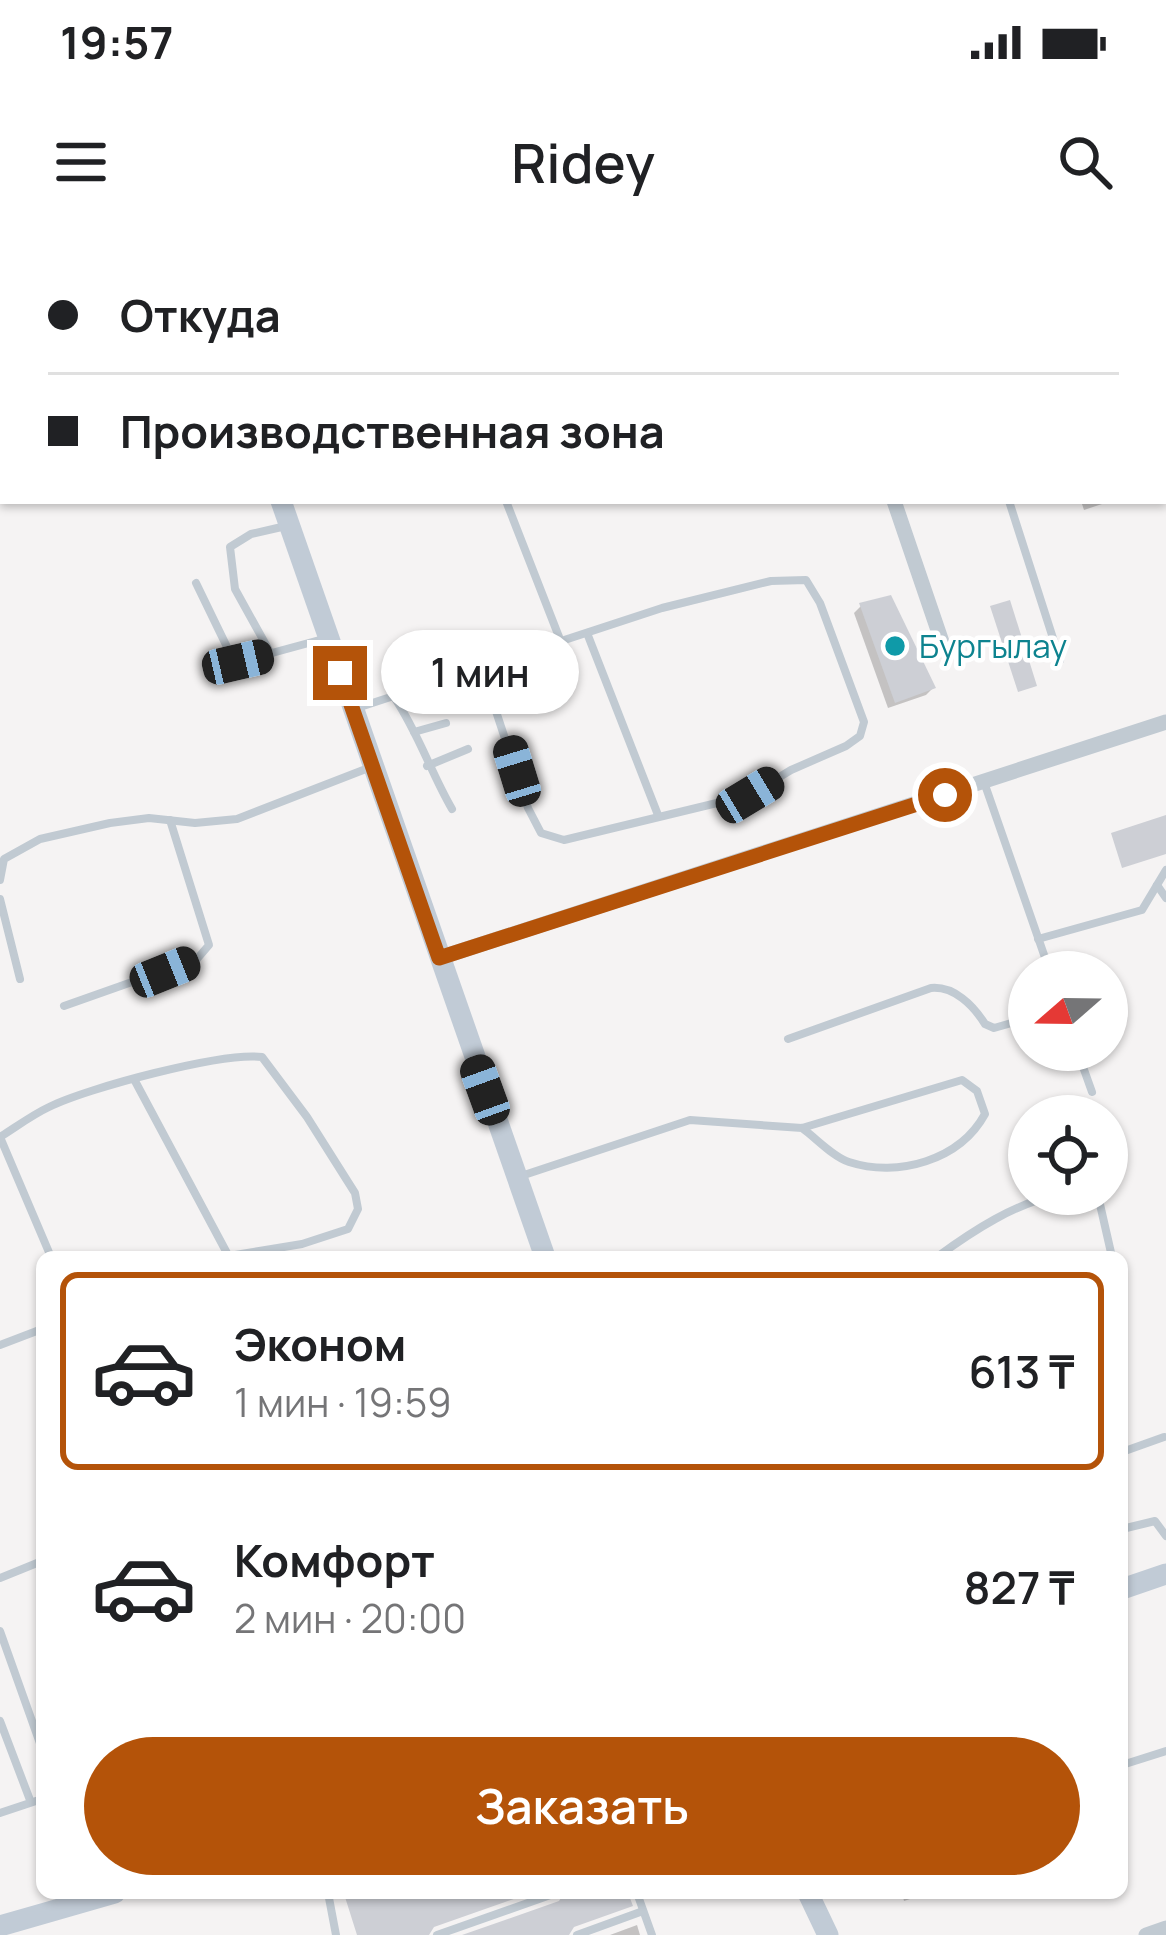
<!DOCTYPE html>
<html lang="ru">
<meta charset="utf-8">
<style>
body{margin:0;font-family:Manrope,sans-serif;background:#f2f2f2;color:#202124;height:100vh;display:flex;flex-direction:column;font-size:45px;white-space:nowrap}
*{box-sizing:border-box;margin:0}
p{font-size:39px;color:#757577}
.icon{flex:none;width:66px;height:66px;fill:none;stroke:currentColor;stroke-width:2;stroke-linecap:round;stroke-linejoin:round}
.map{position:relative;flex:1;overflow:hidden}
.panel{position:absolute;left:36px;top:1011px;width:1092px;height:648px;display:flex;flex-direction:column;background:#fff;border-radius:18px;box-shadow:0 3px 9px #0004}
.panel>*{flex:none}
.top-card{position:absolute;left:0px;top:0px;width:1167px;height:264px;box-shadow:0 3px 9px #0004;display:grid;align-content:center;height:264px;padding:0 48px;background:#fff}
.needle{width:78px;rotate:250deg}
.tools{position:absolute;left:1008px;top:711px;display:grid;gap:24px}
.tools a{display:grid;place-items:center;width:120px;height:120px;border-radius:50%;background:#fff;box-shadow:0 3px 9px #0004;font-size:60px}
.end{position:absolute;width:54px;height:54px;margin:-27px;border:15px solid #b45309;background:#fff;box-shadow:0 0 0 6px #fff}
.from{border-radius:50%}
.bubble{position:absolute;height:84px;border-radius:42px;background:#fff;box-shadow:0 3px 9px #0004;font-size:39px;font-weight:600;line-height:84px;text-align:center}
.car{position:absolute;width:36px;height:72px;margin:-36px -18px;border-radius:15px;box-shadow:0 0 9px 3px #0007;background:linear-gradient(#222 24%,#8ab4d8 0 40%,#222 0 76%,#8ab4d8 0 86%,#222 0)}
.top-card b{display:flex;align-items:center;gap:42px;height:114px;font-size:45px}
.top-card b+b{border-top:3px solid #e0e0e0}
.top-card i{width:30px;height:30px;background:#202124}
ul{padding:21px 0 0;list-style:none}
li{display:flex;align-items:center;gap:36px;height:198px;margin:0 24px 18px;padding:0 24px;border:6px solid transparent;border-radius:18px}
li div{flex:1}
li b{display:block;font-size:45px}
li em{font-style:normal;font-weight:600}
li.on{border-color:#b45309}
li>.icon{width:108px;height:108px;stroke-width:1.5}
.button{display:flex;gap:24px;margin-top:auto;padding:24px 48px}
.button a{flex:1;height:138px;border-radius:72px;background:#b45309;color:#fff;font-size:48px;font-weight:600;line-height:138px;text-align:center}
.status{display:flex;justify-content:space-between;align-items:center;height:84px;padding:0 60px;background:#fff;direction:ltr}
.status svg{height:33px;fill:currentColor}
header{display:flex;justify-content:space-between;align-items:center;height:156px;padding:0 48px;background:#fff;font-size:54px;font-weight:600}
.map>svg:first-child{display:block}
.shadow{fill:#0003}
.building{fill:#cdcfd5}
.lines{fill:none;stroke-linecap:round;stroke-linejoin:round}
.lane{stroke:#c1cad2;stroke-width:8}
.street{stroke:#c1cad2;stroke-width:15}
.secondary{stroke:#c1cbd6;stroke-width:21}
.route{stroke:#b45309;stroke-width:15}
.culture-dot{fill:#0f9aa8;stroke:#fff;stroke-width:4.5}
.labels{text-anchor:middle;stroke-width:9;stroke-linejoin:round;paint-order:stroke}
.culture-label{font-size:33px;fill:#0d838f;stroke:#fff;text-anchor:start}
</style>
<div class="status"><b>19:57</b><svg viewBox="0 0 49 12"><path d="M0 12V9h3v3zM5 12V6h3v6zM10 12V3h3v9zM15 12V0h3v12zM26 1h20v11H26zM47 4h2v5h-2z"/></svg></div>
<header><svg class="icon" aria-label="menu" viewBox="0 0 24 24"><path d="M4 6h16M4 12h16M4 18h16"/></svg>Ridey<svg class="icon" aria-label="search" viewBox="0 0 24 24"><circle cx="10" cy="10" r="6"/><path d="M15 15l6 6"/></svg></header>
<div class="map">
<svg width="1166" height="1695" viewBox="0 0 1166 1695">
<rect width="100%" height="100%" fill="#f5f3f3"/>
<!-- shadow -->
<g class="shadow">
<path d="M1081,261H1111L1084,270Z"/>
<path d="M861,366L933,448L926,455L888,468L854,373Z"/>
<path d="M902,1653H928L904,1661Z"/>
<path d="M637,1685L640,1695H610Z"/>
</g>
<!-- building -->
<g class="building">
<path d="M891,355L936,448L895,463L859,363Z"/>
<path d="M1010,360L1037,446L1018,452L990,366Z"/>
<path d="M1166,575V614L1122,628L1111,593Z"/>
<path d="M358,1653H531L434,1687L429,1695H357L345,1657Z"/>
<path d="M564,1653H628L633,1666L574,1687L569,1695H462L559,1661Z"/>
</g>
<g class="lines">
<!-- lane -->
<g class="lane">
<path d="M957,0L958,3"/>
<path d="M114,3L121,0"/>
<path d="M1164,38H1166"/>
<path d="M506,261L561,402"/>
<path d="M1009,261L1060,420"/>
<path d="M196,343L227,407L239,422L327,398"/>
<path d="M587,393L658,575"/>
<path d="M271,414L235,349L230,307L251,294L286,286"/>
<path d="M394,457C418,492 431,533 452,569"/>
<path d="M354,469L662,368L771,341L806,340L820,363L864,482L860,496L846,506L791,530L750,555L564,600L541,593L528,568L482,429"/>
<path d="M414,492L446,483"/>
<path d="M427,526L468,509"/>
<path d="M984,542L1050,732"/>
<path d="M0,640L4,619L40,599L110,583L149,578L195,583L237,579L371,527"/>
<path d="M1157,645L1166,658"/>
<path d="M0,659L20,739"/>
<path d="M1038,699L1142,670L1166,630"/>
<path d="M64,766L197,719L209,705L170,580"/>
<path d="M788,799L931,748C954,746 973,765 985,784L994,788L1029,778"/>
<path d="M1077,810L1092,852"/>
<path d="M135,841L228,1015"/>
<path d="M0,897C16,887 32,875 49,867C87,848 222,812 262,817L307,877L355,953L358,969L348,989L302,1004L223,1017"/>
<path d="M0,897L51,1017"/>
<path d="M518,937L690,880L802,888L962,840L977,851L985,874C960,920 898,938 849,922C833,917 816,898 802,888"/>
<path d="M1093,954L1099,960L1112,1017"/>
<path d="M937,1017C974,990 1014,964 1059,954"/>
<path d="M0,1105L42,1089"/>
<path d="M1122,1212L1164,1197"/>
<path d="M1122,1289L1155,1281L1166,1296"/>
<path d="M0,1338L42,1321"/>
<path d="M0,1391L42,1509"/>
<path d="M0,1481L30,1560"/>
<path d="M1122,1525L1166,1511"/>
<path d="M0,1573L42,1559"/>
<path d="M334,1653L329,1658L336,1695"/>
<path d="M637,1653L652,1695"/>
<path d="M437,1695L556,1653"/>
<path d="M577,1695L643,1671"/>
</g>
<!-- street -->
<g class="street">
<path d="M805,0L806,3"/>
<path d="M894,261L942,402"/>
<path d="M439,718L1166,482"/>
<path d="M1146,1695L1166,1688"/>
</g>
<!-- secondary -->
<g class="secondary">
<path d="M192,0L193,3"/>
<path d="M717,3L726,0"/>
<path d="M281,261L545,1017"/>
<path d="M1122,1349L1166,1334"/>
<path d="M808,1653L828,1695"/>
<path d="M0,1686L115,1653"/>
</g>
</g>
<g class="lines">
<!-- route -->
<path class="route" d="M340,433L439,718L945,555"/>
</g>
<!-- markers -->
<circle class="culture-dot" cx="895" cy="406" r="12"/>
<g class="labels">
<!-- culture labels -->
<g class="culture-label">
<text x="919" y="418">Бургылау</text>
</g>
</g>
</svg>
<div class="tools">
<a><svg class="needle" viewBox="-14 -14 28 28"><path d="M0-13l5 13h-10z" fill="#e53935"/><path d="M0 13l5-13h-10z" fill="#757577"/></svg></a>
<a><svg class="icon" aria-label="locate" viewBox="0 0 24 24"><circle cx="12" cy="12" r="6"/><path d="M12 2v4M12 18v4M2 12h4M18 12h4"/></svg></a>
</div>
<i class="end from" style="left:945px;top:555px"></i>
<i class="end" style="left:340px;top:433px"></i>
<div class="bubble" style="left:381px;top:390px;width:198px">1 мин</div>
<i class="car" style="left:238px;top:422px;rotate:77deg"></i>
<i class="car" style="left:517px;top:531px;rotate:343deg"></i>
<i class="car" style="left:750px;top:555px;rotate:59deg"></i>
<i class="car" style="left:165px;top:732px;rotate:68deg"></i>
<i class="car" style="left:485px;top:850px;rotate:340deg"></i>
<div class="top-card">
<b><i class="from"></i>Откуда</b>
<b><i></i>Производственная зона</b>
</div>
<section class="panel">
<ul>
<li class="on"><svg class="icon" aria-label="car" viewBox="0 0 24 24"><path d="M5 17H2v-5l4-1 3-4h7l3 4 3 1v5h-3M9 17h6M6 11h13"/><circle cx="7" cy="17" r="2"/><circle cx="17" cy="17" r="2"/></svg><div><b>Эконом</b><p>1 мин · 19:59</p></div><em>613 ₸</em></li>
<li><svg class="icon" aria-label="car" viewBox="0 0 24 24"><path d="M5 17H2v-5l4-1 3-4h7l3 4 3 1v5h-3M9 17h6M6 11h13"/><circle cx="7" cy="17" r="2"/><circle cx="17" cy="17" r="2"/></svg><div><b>Комфорт</b><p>2 мин · 20:00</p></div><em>827 ₸</em></li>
</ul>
<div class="button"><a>Заказать</a></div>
</section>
</div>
